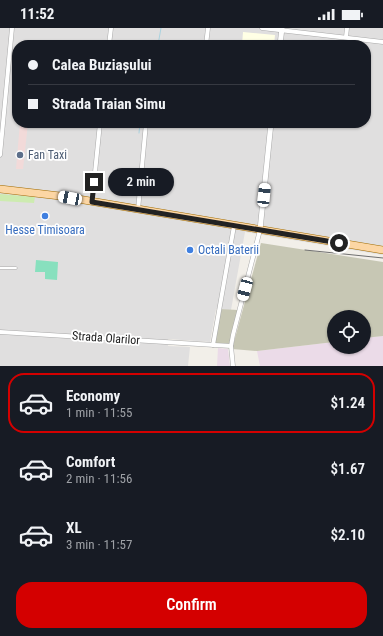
<!DOCTYPE html>
<meta charset="utf-8">
<style>
body{margin:0;font-family:"Roboto Condensed",sans-serif;background:#20242c;color:#f1f3f6;height:100vh;display:flex;flex-direction:column;font-size:15px;white-space:nowrap}
*{box-sizing:border-box;margin:0}
p{font-size:13px;color:#9ea1a6}
.icon{flex:none;width:22px;height:22px;fill:none;stroke:currentColor;stroke-width:2;stroke-linecap:round;stroke-linejoin:round}
.map{position:relative;height:338px;overflow:hidden}
.drawer{display:flex;flex-direction:column;background:#171b24;flex:1}
.drawer>*{flex:none}
.hud{position:absolute;left:12px;top:12px;width:359px;height:88px;border-radius:16px;box-shadow:0 1px 3px #0004;display:grid;align-content:center;height:88px;padding:0 16px;background:#171b24}
.controls{position:absolute;left:327px;top:282px;display:grid;gap:8px}
.controls a{display:grid;place-items:center;width:44px;height:44px;border-radius:50%;background:#171b24;box-shadow:0 1px 3px #0004;font-size:20px}
.end{position:absolute;width:18px;height:18px;margin:-9px;border:5px solid #222;background:#fff;box-shadow:0 0 0 2px #fff}
.from{border-radius:50%}
.bubble{position:absolute;height:28px;border-radius:14px;background:#171b24;box-shadow:0 1px 3px #0004;font-size:13px;font-weight:600;line-height:28px;text-align:center}
.car{position:absolute;width:12px;height:24px;margin:-12px -6px;border-radius:5px;box-shadow:0 0 3px 1px #0007;background:linear-gradient(#fff 24%,#345 0 40%,#fff 0 76%,#345 0 86%,#fff 0)}
.hud b{display:flex;align-items:center;gap:14px;height:38px;font-size:15px}
.hud b+b{border-top:1px solid #363941}
.hud i{width:10px;height:10px;background:#f1f3f6}
ul{padding:7px 0 0;list-style:none}
li{display:flex;align-items:center;gap:12px;height:60px;margin:0 8px 6px;padding:0 8px;border:2px solid transparent;border-radius:16px}
li div{flex:1}
li b{display:block;font-size:15px}
li em{font-style:normal;font-weight:600}
li.selected{border-color:#d40000}
li>.icon{width:36px;height:36px;stroke-width:1.5}
.button{display:flex;gap:8px;margin-top:auto;padding:8px 16px}
.button a{flex:1;height:46px;border-radius:16px;background:#d40000;color:#fff;font-size:16px;font-weight:600;line-height:46px;text-align:center}
.status{display:flex;justify-content:space-between;align-items:center;height:28px;padding:0 20px;background:#171b24;direction:ltr}
.status svg{height:11px;fill:currentColor}
.map>svg:first-child{display:block}
.residential{fill:#e0dfdf;fill-rule:evenodd}
.commercial{fill:#f2dad9}
.industrial{fill:#ebdbe8}
.education{fill:#ffffe5}
.construction{fill:#c7c7b4}
.grass{fill:#cdebb0}
.pitch{fill:#88e0be}
.lines{fill:none;stroke-linecap:round;stroke-linejoin:round}
.stream{stroke:#aad3df;stroke-width:1}
.service-casing{stroke:#a9a9a9;stroke-width:3}
.minor-casing{stroke:#a9a9a9;stroke-width:5}
.tertiary-casing{stroke:#a9a9a9;stroke-width:6}
.primary-casing{stroke:#a06b00;stroke-width:8}
.service{stroke:#fff;stroke-width:2}
.minor{stroke:#fff;stroke-width:4}
.tertiary{stroke:#fff;stroke-width:5}
.primary{stroke:#fcd6a4;stroke-width:7}
.tram{stroke:#707070;stroke-width:1}
.route{stroke:#222;stroke-width:5}
.service-dot{fill:#5c6f8a;stroke:#fff;stroke-width:1.5}
.shop-dot{fill:#3f7fe0;stroke:#fff;stroke-width:1.5}
.labels{text-anchor:middle;stroke-width:3.5;stroke-linejoin:round;paint-order:stroke}
.service-label{font-size:12px;fill:#4e5e75;stroke:#fff;text-anchor:start}
.shop-label{font-size:12px;fill:#366cbe;stroke:#fff}
.street-label{font-size:12px;fill:#222;stroke:#fff}
</style>
<div class="status"><b>11:52</b><svg viewBox="0 0 49 12"><path d="M0 12V9h3v3zM5 12V6h3v6zM10 12V3h3v9zM15 12V0h3v12zM26 1h20v11H26zM47 4h2v5h-2z"/></svg></div>
<div class="map">
<svg width="383" height="338" viewBox="0 0 383 338">
<rect width="100%" height="100%" fill="#f2efe9"/>
<!-- residential -->
<path class="residential" d="M0,0H383V227L245,204L231,282L216,281L210,314L168,311V318L190,319L188,338H0ZM17,17H366V95H17Z"/>
<!-- commercial -->
<path class="commercial" d="M20,95H28L23,141H16Z"/>
<!-- industrial -->
<g class="industrial">
<path d="M383,308V338H260L257,323L334,314V319H364V310Z"/>
<path d="M218,320L228,321L230,338H217Z"/>
</g>
<!-- education -->
<path class="education" d="M243,4L275,7L274,17H242Z"/>
<!-- construction -->
<g class="construction">
<path d="M261,215L383,234V308L364,310V289H334V314L257,323L232,321Z"/>
<path d="M220,281L238,282L229,316L214,315Z"/>
</g>
<!-- grass -->
<path class="grass" d="M0,166L35,169L34,175L0,173Z"/>
<!-- pitch -->
<path class="pitch" d="M36,232L58,234L57,252L45,251V244H35Z"/>
<g class="lines">
<!-- stream -->
<g class="stream">
<path d="M158,17L161,0"/>
<path d="M139,105L140,95"/>
</g>
<!-- service casing -->
<g class="service-casing">
<path id="service" d="M0,240H16"/>
</g>
<!-- minor casing -->
<g class="minor-casing">
<g id="minor">
<path d="M262,0L383,14"/>
<path d="M346,9L347,0"/>
<path d="M109,17L111,0"/>
<path d="M206,17L208,0"/>
<path d="M0,127L12,0"/>
<path d="M92,174L100,95"/>
<path d="M138,182L146,95"/>
<path d="M0,304L231,318"/>
<path d="M213,317L234,198"/>
<path d="M233,338L231,318L233,307L260,202"/>
</g>
</g>
<!-- tertiary casing -->
<g class="tertiary-casing">
<g id="tertiary">
<path d="M280,17L282,0"/>
<path d="M260,202L271,95"/>
</g>
</g>
<!-- primary casing -->
<g class="primary-casing">
<path id="primary" d="M0,161L60,168L383,222"/>
</g>
<!-- service -->
<use href="#service" class="service"/>
<!-- minor -->
<use href="#minor" class="minor"/>
<!-- tertiary -->
<use href="#tertiary" class="tertiary"/>
<!-- primary -->
<use href="#primary" class="primary"/>
<!-- tram -->
<path class="tram" d="M305,222L383,230"/>
</g>
<g class="lines">
<!-- route -->
<path class="route" d="M94,154L92,174L339,215"/>
</g>
<!-- markers -->
<circle class="service-dot" cx="20" cy="127" r="4"/>
<g class="shop-dot">
<circle cx="45" cy="188" r="4"/>
<circle cx="190" cy="222" r="4"/>
</g>
<g class="labels">
<!-- service labels -->
<g class="service-label">
<text x="28" y="131">Fan Taxi</text>
</g>
<!-- shop labels -->
<g class="shop-label">
<text x="45" y="206">Hesse Timisoara</text>
<text x="198" y="226" text-anchor="start">Octali Baterii</text>
</g>
<!-- street labels -->
<g class="street-label">
<text transform="translate(106 310) rotate(4)" y="4">Strada Olarilor</text>
</g>
</g>
</svg>
<div class="controls">
<a><svg class="icon" aria-label="locate" viewBox="0 0 24 24"><circle cx="12" cy="12" r="6"/><path d="M12 2v4M12 18v4M2 12h4M18 12h4"/></svg></a>
</div>
<i class="end from" style="left:339px;top:215px"></i>
<i class="end" style="left:94px;top:154px"></i>
<div class="bubble" style="left:108px;top:140px;width:66px">2 min</div>
<i class="car" style="left:264px;top:167px;rotate:6deg"></i>
<i class="car" style="left:70px;top:170px;rotate:281deg"></i>
<i class="car" style="left:245px;top:261px;rotate:195deg"></i>
<div class="hud">
<b><i class="from"></i>Calea Buziașului</b>
<b><i></i>Strada Traian Simu</b>
</div>
</div>
<section class="drawer">
<ul>
<li class="selected"><svg class="icon" aria-label="car" viewBox="0 0 24 24"><path d="M5 17H2v-5l4-1 3-4h7l3 4 3 1v5h-3M9 17h6M6 11h13"/><circle cx="7" cy="17" r="2"/><circle cx="17" cy="17" r="2"/></svg><div><b>Economy</b><p>1 min · 11:55</p></div><em>$1.24</em></li>
<li><svg class="icon" aria-label="car" viewBox="0 0 24 24"><path d="M5 17H2v-5l4-1 3-4h7l3 4 3 1v5h-3M9 17h6M6 11h13"/><circle cx="7" cy="17" r="2"/><circle cx="17" cy="17" r="2"/></svg><div><b>Comfort</b><p>2 min · 11:56</p></div><em>$1.67</em></li>
<li><svg class="icon" aria-label="car" viewBox="0 0 24 24"><path d="M5 17H2v-5l4-1 3-4h7l3 4 3 1v5h-3M9 17h6M6 11h13"/><circle cx="7" cy="17" r="2"/><circle cx="17" cy="17" r="2"/></svg><div><b>XL</b><p>3 min · 11:57</p></div><em>$2.10</em></li>
</ul>
<div class="button"><a>Confirm</a></div>
</section>
